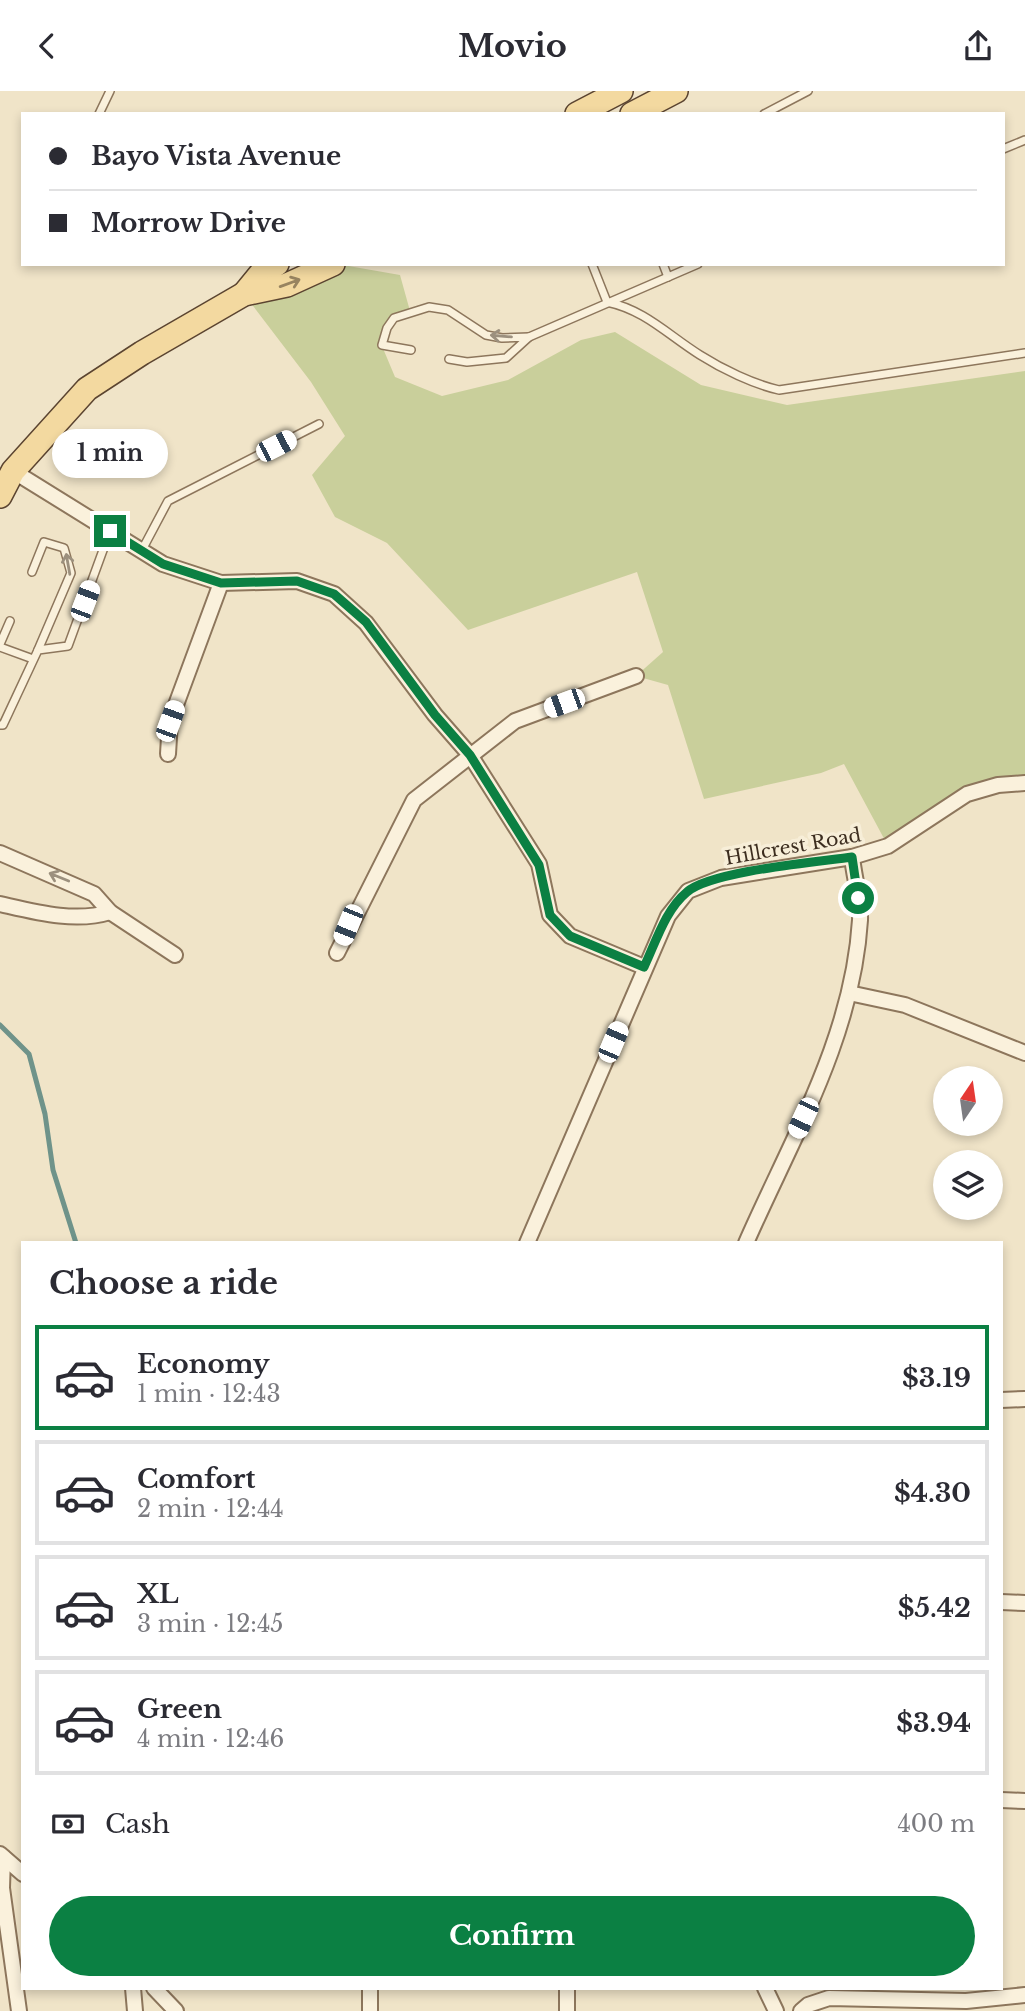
<!DOCTYPE html>
<meta charset="utf-8">
<style>
body{margin:0;font-family:"Libre Baskerville",serif;background:#f7f7f7;color:#2b2b33;height:100vh;display:flex;flex-direction:column;font-size:26px;white-space:nowrap}
*{box-sizing:border-box;margin:0}
p{font-size:23px;color:#7c7c81}
.icon{flex:none;width:38px;height:38px;fill:none;stroke:currentColor;stroke-width:2;stroke-linecap:round;stroke-linejoin:round}
.map{position:relative;flex:1;overflow:hidden}
.details{position:absolute;left:21px;top:1150px;width:982px;height:749px;display:flex;flex-direction:column;background:#fff;border-radius:0px;box-shadow:0 4px 10px #0003}
.details>*{flex:none}
.guide{position:absolute;left:21px;top:21px;width:984px;height:154px;border-radius:0px;box-shadow:0 4px 10px #0003;display:grid;align-content:center;height:154px;padding:0 28px;background:#fff}
.needle{width:46px;rotate:13deg}
.buttons{position:absolute;left:933px;top:975px;display:grid;gap:14px}
.buttons a{display:grid;place-items:center;width:70px;height:70px;border-radius:50%;background:#fff;box-shadow:0 4px 10px #0003;font-size:35px}
.end{position:absolute;width:32px;height:32px;margin:-16px;border:9px solid #0b8043;background:#fff;box-shadow:0 0 0 4px #fff}
.from{border-radius:50%}
.bubble{position:absolute;height:49px;border-radius:24px;background:#fff;box-shadow:0 4px 10px #0003;font-size:23px;font-weight:700;line-height:49px;text-align:center}
.car{position:absolute;width:21px;height:42px;margin:-21px -10px;border-radius:9px;box-shadow:0 0 5px 2px #0007;background:linear-gradient(#fff 24%,#345 0 40%,#fff 0 76%,#345 0 86%,#fff 0)}
.guide b{display:flex;align-items:center;gap:24px;height:66px;font-size:26px}
.guide b+b{border-top:2px solid #e1e1e2}
.guide i{width:18px;height:18px;background:#2b2b33}
ul{padding:0;list-style:none}
li{display:flex;align-items:center;gap:21px;height:105px;margin:0 14px 10px;padding:0 14px;border:4px solid #e1e1e2;border-radius:0px}
li div{flex:1}
li b{display:block;font-size:26px}
li em{font-style:normal;font-weight:700}
li.on{border-color:#0b8043}
li>.icon{width:63px;height:63px;stroke-width:1.5}
h2{padding:0 28px;font-size:32px;line-height:84px}
.pay{display:flex;align-items:center;gap:18px;height:77px;padding:0 28px;font-size:26px}
.pay p{margin-inline-start:auto}
.primary-button{display:flex;gap:14px;margin-top:auto;padding:14px 28px}
.primary-button a{flex:1;height:80px;border-radius:42px;background:#0b8043;color:#fff;font-size:28px;font-weight:700;line-height:80px;text-align:center}
header{display:flex;justify-content:space-between;align-items:center;height:91px;padding:0 28px;background:#fff;font-size:32px;font-weight:700}
.map>svg:first-child{display:block}
.green{fill:#c9cf9b}
.lines{fill:none;stroke-linecap:round;stroke-linejoin:round}
.stream{stroke:#6f938a;stroke-width:5}
.service-casing{stroke:#8d765c;stroke-width:10}
.minor-casing{stroke:#8d765c;stroke-width:18}
.primary-casing{stroke:#5b4430;stroke-width:26}
.service{stroke:#faf1dc;stroke-width:7}
.minor{stroke:#faf1dc;stroke-width:14}
.primary{stroke:#f3d9a0;stroke-width:23}
.oneway{stroke:#988460}
.oneway2{stroke:#9c907e}
.route{stroke:#0b8043;stroke-width:9}
.labels{text-anchor:middle;stroke-width:7;stroke-linejoin:round;paint-order:stroke}
.street-label{font-size:19px;fill:#3d2e20;stroke:#f7eed8}
</style>
<header><svg class="icon" aria-label="back" viewBox="0 0 24 24"><path d="M15 5l-7 7 7 7"/></svg>Movio<svg class="icon" aria-label="share" viewBox="0 0 24 24"><path d="M12 15V3M7 8l5-5 5 5M5 13v7h14v-7"/></svg></header>
<div class="map">
<svg width="1025" height="1920" viewBox="0 0 1025 1920">
<rect width="100%" height="100%" fill="#f0e4c8"/>
<!-- green -->
<path class="green" d="M337,173L400,184L410,220L394,227L382,255L395,286L442,305L508,289L581,249L615,241L701,294L787,314L1025,280V692L967,703L888,755L844,673L821,682L704,708L668,594L636,585L663,561L637,481L468,539L387,452L335,426L312,384L345,345L311,291L244,203Z"/>
<g class="lines">
<!-- stream -->
<path class="stream" d="M0,934L29,963L45,1023L53,1079L76,1152"/>
<!-- service casing -->
<g class="service-casing">
<g id="service">
<path d="M99,23L110,0"/>
<path d="M764,23L808,0"/>
<path d="M1003,58L1025,49"/>
<path d="M592,173L607,211"/>
<path d="M663,173L668,186"/>
<path d="M607,211C645,219 668,244 700,264C722,278 753,293 779,299L1025,262"/>
<path d="M529,246L698,173"/>
<path d="M411,259L382,254L387,237L394,227L429,216L448,219L486,244L502,247L529,246L506,267L467,271L449,268"/>
<path d="M142,459L168,410L319,333"/>
<path d="M32,481L44,451L64,457L71,482L38,559"/>
<path d="M0,553L10,530"/>
<path d="M0,556L33,568"/>
<path d="M0,634H3L38,559L68,555L110,440"/>
</g>
</g>
<!-- minor casing -->
<g class="minor-casing">
<g id="minor">
<path d="M13,380L163,473L221,492L297,490L334,503L366,532L435,624L470,664L539,773L550,824L570,845L644,876"/>
<path d="M168,663L170,630L221,492"/>
<path d="M0,762L94,803L110,821L175,864"/>
<path d="M0,813C35,821 75,832 110,821"/>
<path d="M337,862L414,709L515,630L636,585"/>
<path d="M849,902L905,914L1025,962"/>
<path d="M527,1152L668,825L688,800L721,787L852,766L888,755L967,703L998,694L1025,692"/>
<path d="M746,1152C792,1047 853,946 860,829C861,809 854,786 852,766"/>
<path d="M1001,1309L1025,1308"/>
<path d="M1001,1511L1025,1512"/>
<path d="M1001,1709L1025,1710"/>
<path d="M0,1763L23,1783"/>
<path d="M3,1766L2,1797L19,1920"/>
<path d="M133,1897L135,1920"/>
<path d="M154,1897L176,1920"/>
<path d="M370,1897V1920"/>
<path d="M765,1897L776,1920"/>
<path d="M567,1920V1897"/>
<path d="M801,1920L808,1914L829,1907L966,1910L1025,1904"/>
</g>
</g>
<!-- primary casing -->
<g class="primary-casing">
<g id="primary">
<path d="M577,23L621,0"/>
<path d="M632,23L676,0"/>
<path d="M244,203L262,181L277,173"/>
<path d="M0,405L13,380L87,298L142,262L244,203L287,194L333,173"/>
</g>
</g>
<!-- service -->
<use href="#service" class="service"/>
<!-- minor -->
<use href="#minor" class="minor"/>
<!-- primary -->
<use href="#primary" class="primary"/>
</g>
<!-- one-way arrows -->
<defs><path id="oneway-shaft" d="M-6 0H5M1.5-3L5.5 0L1.5 3" fill="none" stroke-width="1.6" stroke-linecap="round" stroke-linejoin="round" transform="scale(1.75)"/></defs>
<use class="oneway" href="#oneway-shaft" transform="translate(290 192) rotate(-20)"/>
<g class="oneway2">
<use href="#oneway-shaft" transform="translate(501 245) rotate(-175)"/>
<use href="#oneway-shaft" transform="translate(68 473) rotate(-100)"/>
<use href="#oneway-shaft" transform="translate(59 786) rotate(-158)"/>
</g>
<g class="lines">
<!-- route -->
<path class="route" d="M110,440L163,473L221,492L297,490L334,503L366,531L435,624L470,664L539,774L550,824L570,845L644,876C656,851 665,819 687,801C711,780 817,771 852,766L858,807"/>
</g>
<g class="labels">
<!-- street labels -->
<g class="street-label">
<text transform="translate(793 755) rotate(-10)" y="7">Hillcrest Road</text>
</g>
</g>
</svg>
<div class="buttons">
<a><svg class="needle" viewBox="-14 -14 28 28"><path d="M0-13l5 13h-10z" fill="#e53935"/><path d="M0 13l5-13h-10z" fill="#7c7c81"/></svg></a>
<a><svg class="icon" aria-label="layers" viewBox="0 0 24 24"><path d="M12 4l9 5-9 5-9-5zM3 14l9 5 9-5"/></svg></a>
</div>
<i class="end from" style="left:858px;top:807px"></i>
<i class="end" style="left:110px;top:440px"></i>
<div class="bubble" style="left:52px;top:338px;width:116px">1 min</div>
<i class="car" style="left:276px;top:355px;rotate:63deg"></i>
<i class="car" style="left:85px;top:510px;rotate:21deg"></i>
<i class="car" style="left:564px;top:612px;rotate:250deg"></i>
<i class="car" style="left:170px;top:630px;rotate:20deg"></i>
<i class="car" style="left:348px;top:834px;rotate:202deg"></i>
<i class="car" style="left:613px;top:951px;rotate:23deg"></i>
<i class="car" style="left:803px;top:1027px;rotate:205deg"></i>
<div class="guide">
<b><i class="from"></i>Bayo Vista Avenue</b>
<b><i></i>Morrow Drive</b>
</div>
<section class="details">
<h2>Choose a ride</h2>
<ul>
<li class="on"><svg class="icon" aria-label="car" viewBox="0 0 24 24"><path d="M5 17H2v-5l4-1 3-4h7l3 4 3 1v5h-3M9 17h6M6 11h13"/><circle cx="7" cy="17" r="2"/><circle cx="17" cy="17" r="2"/></svg><div><b>Economy</b><p>1 min · 12:43</p></div><em>$3.19</em></li>
<li><svg class="icon" aria-label="car" viewBox="0 0 24 24"><path d="M5 17H2v-5l4-1 3-4h7l3 4 3 1v5h-3M9 17h6M6 11h13"/><circle cx="7" cy="17" r="2"/><circle cx="17" cy="17" r="2"/></svg><div><b>Comfort</b><p>2 min · 12:44</p></div><em>$4.30</em></li>
<li><svg class="icon" aria-label="car" viewBox="0 0 24 24"><path d="M5 17H2v-5l4-1 3-4h7l3 4 3 1v5h-3M9 17h6M6 11h13"/><circle cx="7" cy="17" r="2"/><circle cx="17" cy="17" r="2"/></svg><div><b>XL</b><p>3 min · 12:45</p></div><em>$5.42</em></li>
<li><svg class="icon" aria-label="car" viewBox="0 0 24 24"><path d="M5 17H2v-5l4-1 3-4h7l3 4 3 1v5h-3M9 17h6M6 11h13"/><circle cx="7" cy="17" r="2"/><circle cx="17" cy="17" r="2"/></svg><div><b>Green</b><p>4 min · 12:46</p></div><em>$3.94</em></li>
</ul>
<div class="pay"><svg class="icon" aria-label="cash" viewBox="0 0 24 24"><path d="M3 7h18v10H3z"/><circle cx="12" cy="12" r="2"/></svg>Cash<p>400 m</p></div>
<div class="primary-button"><a>Confirm</a></div>
</section>
</div>
